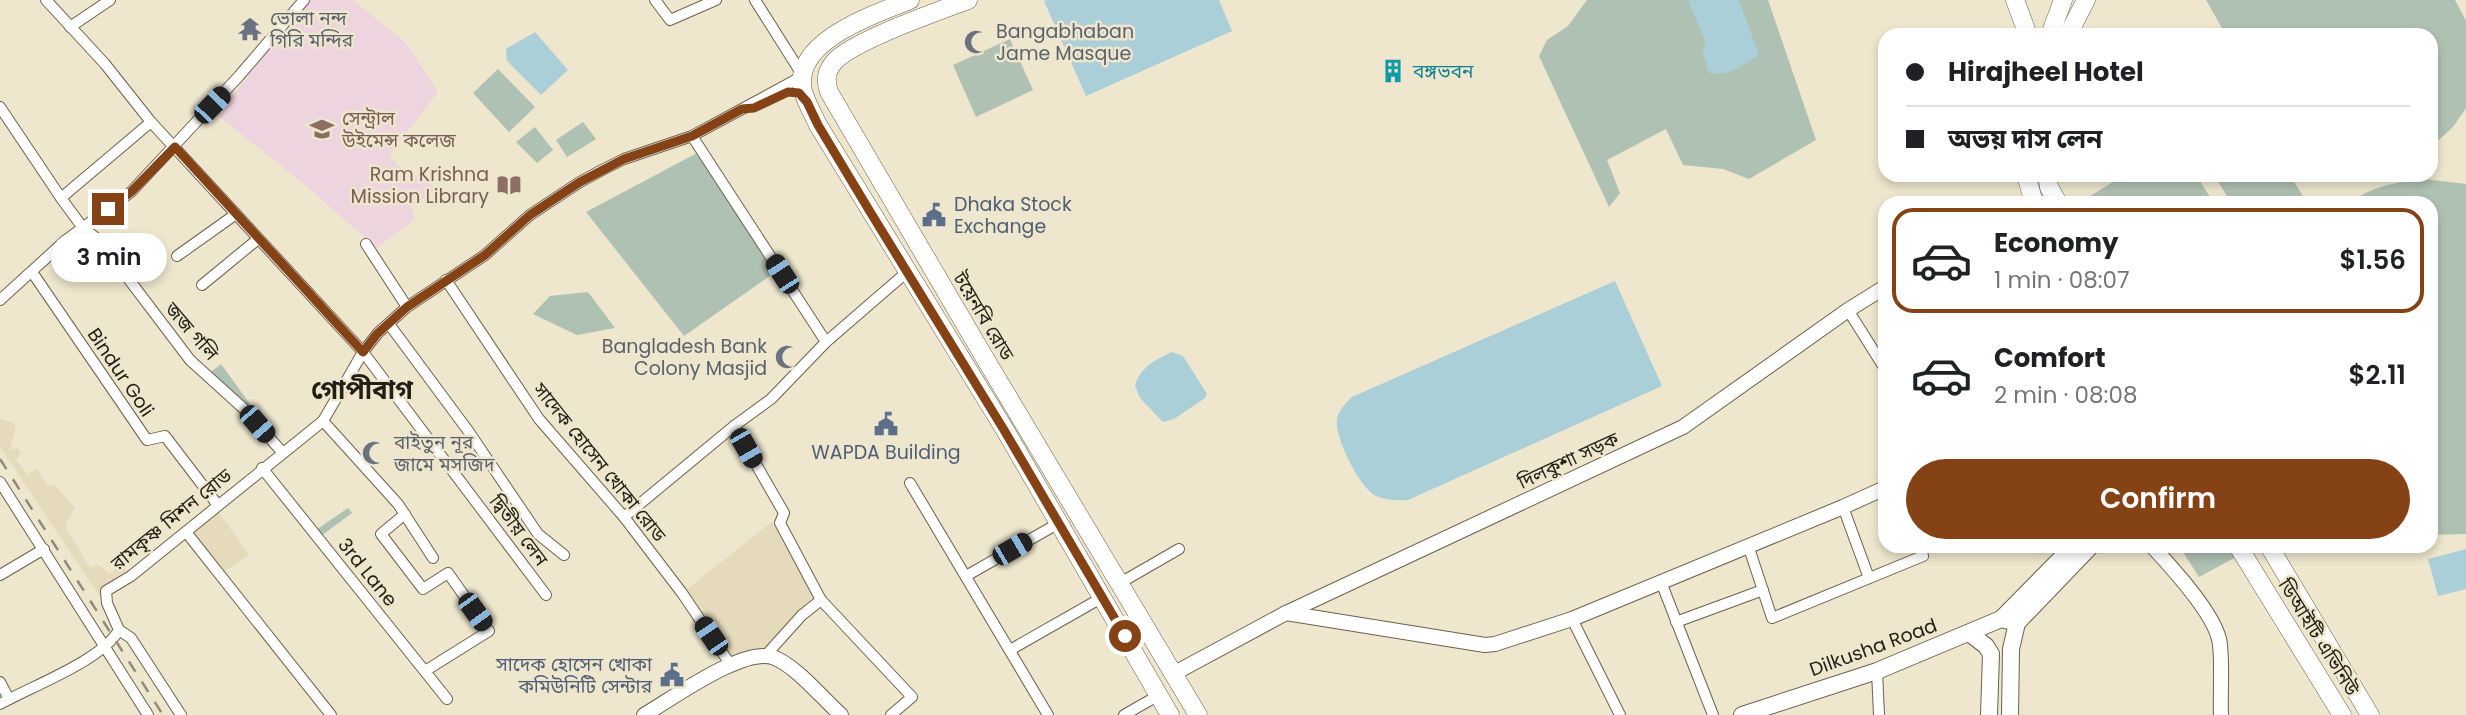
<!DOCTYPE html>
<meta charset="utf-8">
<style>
body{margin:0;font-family:Poppins,"Noto Sans Bengali",sans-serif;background:#f6f6f6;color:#202124;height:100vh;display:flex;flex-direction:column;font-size:26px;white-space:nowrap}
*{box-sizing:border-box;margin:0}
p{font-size:23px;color:#757577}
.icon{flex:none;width:38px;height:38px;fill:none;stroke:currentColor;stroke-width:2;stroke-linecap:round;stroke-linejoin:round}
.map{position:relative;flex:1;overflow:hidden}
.sheet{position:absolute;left:1878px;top:196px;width:560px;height:357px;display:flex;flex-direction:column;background:#fff;border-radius:21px;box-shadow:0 4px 10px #0003}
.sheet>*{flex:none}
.hud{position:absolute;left:1878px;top:28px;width:560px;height:154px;border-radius:21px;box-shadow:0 4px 10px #0003;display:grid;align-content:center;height:154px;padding:0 28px;background:#fff}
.end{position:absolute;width:32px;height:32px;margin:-16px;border:9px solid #854214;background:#fff;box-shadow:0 0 0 4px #fff}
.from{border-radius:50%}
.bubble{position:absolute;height:49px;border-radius:24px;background:#fff;box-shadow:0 4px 10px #0003;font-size:23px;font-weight:600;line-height:49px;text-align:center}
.car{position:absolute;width:21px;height:42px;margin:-21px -10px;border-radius:9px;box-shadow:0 0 5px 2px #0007;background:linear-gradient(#222 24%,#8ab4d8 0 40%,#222 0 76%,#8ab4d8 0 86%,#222 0)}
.hud b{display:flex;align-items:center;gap:24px;height:66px;font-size:26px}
.hud b+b{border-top:2px solid #e0e0e0}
.hud i{width:18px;height:18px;background:#202124}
ul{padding:12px 0 0;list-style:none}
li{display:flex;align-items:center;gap:21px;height:105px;margin:0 14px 10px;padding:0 14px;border:4px solid transparent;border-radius:21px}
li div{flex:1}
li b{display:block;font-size:26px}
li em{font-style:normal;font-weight:600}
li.current{border-color:#854214}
li>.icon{width:63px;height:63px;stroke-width:1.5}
.primary-button{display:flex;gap:14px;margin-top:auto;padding:14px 28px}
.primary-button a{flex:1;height:80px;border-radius:42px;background:#854214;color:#fff;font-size:28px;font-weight:600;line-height:80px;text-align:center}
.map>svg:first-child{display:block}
.built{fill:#e5dabb}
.education{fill:#edd4de}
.green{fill:#afc1b2}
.water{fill:#aacfd9}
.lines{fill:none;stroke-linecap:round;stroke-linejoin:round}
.minor-casing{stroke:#69624c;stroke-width:12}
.tertiary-casing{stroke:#69624c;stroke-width:16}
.secondary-casing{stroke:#69624c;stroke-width:18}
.primary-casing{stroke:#69624c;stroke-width:19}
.minor{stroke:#fff;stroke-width:10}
.tertiary{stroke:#fff;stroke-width:14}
.secondary{stroke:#fff;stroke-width:16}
.primary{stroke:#fff;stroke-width:18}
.rail{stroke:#908b79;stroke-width:2.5;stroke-dasharray:12 12;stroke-linecap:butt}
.route{stroke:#854214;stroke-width:9}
.labels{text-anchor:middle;stroke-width:5;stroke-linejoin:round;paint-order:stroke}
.worship-label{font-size:19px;fill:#5b616d;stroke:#eee6cd;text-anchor:start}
.culture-label{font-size:19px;fill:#0d838f;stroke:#eee6cd;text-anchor:start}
.education-label{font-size:19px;fill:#785e54;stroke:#eee6cd;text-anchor:start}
.service-label{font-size:19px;fill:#4e5e75;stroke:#eee6cd;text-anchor:start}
.street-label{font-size:19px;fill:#221f16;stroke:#eee6cd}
.district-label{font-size:26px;font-weight:bold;fill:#221f16;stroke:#eee6cd}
</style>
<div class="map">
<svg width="2466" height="715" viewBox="0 0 2466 715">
<rect width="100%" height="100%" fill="#eee6cd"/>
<!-- built -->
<g class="built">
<path d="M0,419L13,423L16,428L11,444V450L17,448L21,453L16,459L27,474L36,469L48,486L55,485L75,508L65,526L90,568L99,565L109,574L121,565L126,570L102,588L105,596L100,597L0,447Z"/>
<path d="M217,510L249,555L222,573L189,533Z"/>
<path d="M772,522L817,603L766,655L730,664L682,593Z"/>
</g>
<!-- education -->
<path class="education" d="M307,0H353L406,43L438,92L389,155L396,164L438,189L411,207L415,219L375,249L367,239L299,180L215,113L234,94Z"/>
<!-- green -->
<g class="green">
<path d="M1587,0H1768L1816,140L1749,179L1723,169L1683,165L1666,129L1607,160L1620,193L1609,207L1539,56L1547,40L1568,26Z"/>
<path d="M2206,0H2455L2466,21V108L2453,127L2431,147V35H2226Z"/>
<path d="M1010,39L1033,90L976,117L953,65Z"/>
<path d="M498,69L535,107L509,132L473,93Z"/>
<path d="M583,122L596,139L567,157L556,140Z"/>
<path d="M535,127L553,150L537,163L516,142Z"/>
<path d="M697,153L774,273L684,336L586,212Z"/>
<path d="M2124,175H2196L2214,203H2079Z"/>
<path d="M2214,175H2290L2304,198L2297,203H2231Z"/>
<path d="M2424,179L2466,184V534L2431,535V203H2350C2371,186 2398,182 2424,179Z"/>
<path d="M588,292L615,328L577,335L533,314L550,296Z"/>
<path d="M221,364L250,404L244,409L207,375Z"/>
<path d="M348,508L352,513L321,536L316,530Z"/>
<path d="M2179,546H2230L2236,557L2199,577Z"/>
</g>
<!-- water -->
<g class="water">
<path d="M1047,0H1219L1232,31L1086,96L1044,1Z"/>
<path d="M1691,0H1739L1759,55C1743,64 1729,78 1709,73L1702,50L1706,43L1688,1Z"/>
<path d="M535,32L568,70L541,95L507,61L506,49Z"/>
<path d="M1615,281L1662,386L1408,500C1397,501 1386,500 1376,496C1360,488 1334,437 1337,419C1338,411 1346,403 1352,397Z"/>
<path d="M1172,352L1183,356L1207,394L1205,398L1174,419L1163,422L1140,398L1135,385C1140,368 1156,359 1172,352Z"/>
<path d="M2466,549V589L2438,596L2428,559Z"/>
</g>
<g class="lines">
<!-- minor casing -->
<g class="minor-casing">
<g id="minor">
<path d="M46,0L105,64L151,122L363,352L546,595"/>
<path d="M655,0L670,20L716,0"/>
<path d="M70,27L110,0"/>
<path d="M0,107L61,198L83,228L99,240L190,360L244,409L282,452"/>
<path d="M692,136L826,342"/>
<path d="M61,198L151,122"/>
<path d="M366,244L407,307"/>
<path d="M177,256L236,214"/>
<path d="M32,272L147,440L165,436L217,504"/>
<path d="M446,280L539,419L624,517L682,593L730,664"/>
<path d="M202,285L258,239"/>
<path d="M0,300L66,240L131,192L239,76L304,0"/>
<path d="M1848,310L1885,369"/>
<path d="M389,324L469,432L538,534L564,555"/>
<path d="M323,421L398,504L433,558"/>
<path d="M734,426L784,513L780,523L821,600L802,615L766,655"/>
<path d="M262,468L447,699"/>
<path d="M0,482L148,715"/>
<path d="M910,483L1048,715"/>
<path d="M1843,507L1869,578"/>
<path d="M405,514L381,534L423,589L448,573L489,631L425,671"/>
<path d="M624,517L734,426L771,399L826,342L907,272"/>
<path d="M186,532L331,715"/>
<path d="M1748,545L1772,618L1923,556L1920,546"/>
<path d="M0,575L44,549"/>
<path d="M966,576L1059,523"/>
<path d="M1661,582L1713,715"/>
<path d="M1120,583L1179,549"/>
<path d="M821,600L912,697L891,715"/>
<path d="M1572,619L1620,715"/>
<path d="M1676,622L1763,590"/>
<path d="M119,630L131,638L181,715"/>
<path d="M1010,650L1103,597"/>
<path d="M1877,671L1879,715"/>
<path d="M0,682L9,699"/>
<path d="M0,704C32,686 101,661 119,630L107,603L106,591L131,576L323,421L363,352L378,333L407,307L485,255L530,215L580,182L602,170L624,159L692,136L803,76L755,0"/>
<path d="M1124,715L1159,695"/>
</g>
</g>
<!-- tertiary casing -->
<g class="tertiary-casing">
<g id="tertiary">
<path d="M2152,546C2172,568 2212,611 2219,639C2223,655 2220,696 2221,715"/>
<path d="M1286,613L1485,645L1495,644L1572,619L1843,507L1885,488"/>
<path d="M1173,674L1286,613L1683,427L1848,310L1885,287"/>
<path d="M644,715C672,699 745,645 775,658C798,668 822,698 841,715"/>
</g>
</g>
<!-- secondary casing -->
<g class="secondary-casing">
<g id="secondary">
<path d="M2001,619L2073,546"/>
<path d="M1969,633L1986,646L1991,654L1989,715"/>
<path d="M1742,715L1877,671L2001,619L2017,623"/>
<path d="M2010,715L2011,649L2017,623L2091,546"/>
</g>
</g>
<!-- primary casing -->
<g class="primary-casing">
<g id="primary">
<path d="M910,0C876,14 791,41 803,91C806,102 813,114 818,125L1005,430L1170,715"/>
<path d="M968,0C939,11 852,41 834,62C826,72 825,80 829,92L983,355L1198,715"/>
<path d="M2015,0L2028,35"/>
<path d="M2050,35L2063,0"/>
<path d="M2068,35L2086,0"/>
<path d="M2026,175L2034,203"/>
<path d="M2047,175L2049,187L2058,203"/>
<path d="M2238,546L2342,715"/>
<path d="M2269,546L2370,715"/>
</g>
</g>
<!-- minor -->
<use href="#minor" class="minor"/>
<!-- tertiary -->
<use href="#tertiary" class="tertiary"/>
<!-- secondary -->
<use href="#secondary" class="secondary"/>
<!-- primary -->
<use href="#primary" class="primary"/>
<!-- rail -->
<path class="rail" d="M0,459L163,715"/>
</g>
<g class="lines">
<!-- route -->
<path class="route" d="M108,209L131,192L175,147L363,352L377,334L407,307L485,255L530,215L580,182L624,159L692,136L742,109L754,108L788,92L799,93L807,102L818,125L869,210L1004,430L1125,636"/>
</g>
<!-- icons -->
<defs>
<g id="temple-bare" transform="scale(1.89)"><path d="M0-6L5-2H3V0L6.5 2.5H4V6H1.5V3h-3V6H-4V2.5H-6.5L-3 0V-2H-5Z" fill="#6b7280" stroke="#eee6cd" stroke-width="2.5" paint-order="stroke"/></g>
<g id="mosque-bare" transform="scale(1.89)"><path d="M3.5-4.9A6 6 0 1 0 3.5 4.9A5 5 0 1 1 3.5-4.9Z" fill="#6b7280" stroke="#eee6cd" stroke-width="2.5" paint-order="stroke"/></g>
<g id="building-bare" transform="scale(1.89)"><path d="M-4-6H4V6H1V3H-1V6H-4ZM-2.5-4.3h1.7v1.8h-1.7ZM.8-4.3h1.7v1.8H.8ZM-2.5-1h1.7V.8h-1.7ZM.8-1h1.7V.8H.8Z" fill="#0f9aa8" stroke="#eee6cd" stroke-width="2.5" paint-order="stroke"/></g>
<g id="university-bare" transform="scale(1.89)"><path d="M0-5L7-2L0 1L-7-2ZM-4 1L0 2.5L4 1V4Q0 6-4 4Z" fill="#8d6e63" stroke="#eee6cd" stroke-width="2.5" paint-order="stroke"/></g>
<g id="library-bare" transform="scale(1.89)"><path d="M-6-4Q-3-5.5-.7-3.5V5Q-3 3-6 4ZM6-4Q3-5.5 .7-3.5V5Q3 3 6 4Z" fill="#8d6e63" stroke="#eee6cd" stroke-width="2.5" paint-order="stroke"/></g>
<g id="civic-bare" transform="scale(1.89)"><path d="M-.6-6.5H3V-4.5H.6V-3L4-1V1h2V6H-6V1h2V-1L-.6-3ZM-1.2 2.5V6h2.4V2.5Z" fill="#5c6f8a" stroke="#eee6cd" stroke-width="2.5" paint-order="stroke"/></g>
</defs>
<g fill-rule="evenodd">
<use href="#temple-bare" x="250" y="29"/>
<use href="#mosque-bare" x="976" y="42"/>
<use href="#building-bare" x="1393" y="71"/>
<use href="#university-bare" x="322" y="129"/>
<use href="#library-bare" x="509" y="185"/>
<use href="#civic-bare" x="934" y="215"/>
<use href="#mosque-bare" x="787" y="357"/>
<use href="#civic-bare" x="886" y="424"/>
<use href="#mosque-bare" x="374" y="453"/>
<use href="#civic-bare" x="672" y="675"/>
</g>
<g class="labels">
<!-- worship labels -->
<g class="worship-label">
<text x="270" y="25">ভোলা নন্দ<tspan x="270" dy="22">গিরি মন্দির</tspan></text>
<text x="996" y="38">Bangabhaban<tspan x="996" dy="22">Jame Masque</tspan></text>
<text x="767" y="353" text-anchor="end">Bangladesh Bank<tspan x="767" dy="22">Colony Masjid</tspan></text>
<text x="394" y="449">বাইতুন নূর<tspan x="394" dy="22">জামে মসজিদ</tspan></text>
</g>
<!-- culture labels -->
<g class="culture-label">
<text x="1413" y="78">বঙ্গভবন</text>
</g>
<!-- education labels -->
<g class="education-label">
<text x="342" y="125">সেন্ট্রাল<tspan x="342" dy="22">উইমেন্স কলেজ</tspan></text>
<text x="489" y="181" text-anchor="end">Ram Krishna<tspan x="489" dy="22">Mission Library</tspan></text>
</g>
<!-- service labels -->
<g class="service-label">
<text x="954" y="211">Dhaka Stock<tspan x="954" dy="22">Exchange</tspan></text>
<text x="886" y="459" text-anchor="middle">WAPDA Building</text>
<text x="652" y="671" text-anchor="end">সাদেক হোসেন খোকা<tspan x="652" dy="22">কমিউনিটি সেন্টার</tspan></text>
</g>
<!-- street labels -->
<g class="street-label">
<text transform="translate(984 316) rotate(59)" y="7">টয়েনবি রোড</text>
<text transform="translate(192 331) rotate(49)" y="7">জজ গলি</text>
<text transform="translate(121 372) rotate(56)" y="7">Bindur Goli</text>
<text transform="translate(1568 460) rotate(-25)" y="7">দিলকুশা সড়ক</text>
<text transform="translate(600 462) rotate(51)" y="7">সাদেক হোসেন খোকা রোড</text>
<text transform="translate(171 519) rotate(-39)" y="7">রামকৃষ্ণ মিশন রোড</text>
<text transform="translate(519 530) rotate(53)" y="7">দ্বিতীয় লেন</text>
<text transform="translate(368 572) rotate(51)" y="7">3rd Lane</text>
<text transform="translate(2319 637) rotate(58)" y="7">ডিআইটি এভিনিউ</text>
<text transform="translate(1873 647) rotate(-20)" y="7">Dilkusha Road</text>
</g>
<!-- district labels -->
<g class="district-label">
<text x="362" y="399">গোপীবাগ</text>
</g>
</g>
</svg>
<i class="end from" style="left:1125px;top:636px"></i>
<i class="end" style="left:108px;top:209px"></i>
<div class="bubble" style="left:51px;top:233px;width:116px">3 min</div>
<i class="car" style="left:212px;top:105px;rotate:44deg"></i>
<i class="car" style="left:782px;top:274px;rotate:327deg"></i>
<i class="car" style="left:257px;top:424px;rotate:139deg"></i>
<i class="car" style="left:746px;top:448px;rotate:150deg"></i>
<i class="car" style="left:1012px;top:549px;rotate:60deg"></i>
<i class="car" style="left:475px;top:612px;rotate:144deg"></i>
<i class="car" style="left:711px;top:636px;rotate:326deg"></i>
<div class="hud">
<b><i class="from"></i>Hirajheel Hotel</b>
<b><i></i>অভয় দাস লেন</b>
</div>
<section class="sheet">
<ul>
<li class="current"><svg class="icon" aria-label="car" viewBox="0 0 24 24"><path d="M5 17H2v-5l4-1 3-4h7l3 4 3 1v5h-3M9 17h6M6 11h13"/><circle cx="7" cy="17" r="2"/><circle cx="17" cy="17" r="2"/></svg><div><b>Economy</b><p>1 min · 08:07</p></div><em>$1.56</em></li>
<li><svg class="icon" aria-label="car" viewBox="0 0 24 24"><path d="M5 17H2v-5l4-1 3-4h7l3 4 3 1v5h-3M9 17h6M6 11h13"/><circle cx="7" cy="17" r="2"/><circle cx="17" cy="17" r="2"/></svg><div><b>Comfort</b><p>2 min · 08:08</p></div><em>$2.11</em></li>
</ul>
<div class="primary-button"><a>Confirm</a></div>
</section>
</div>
